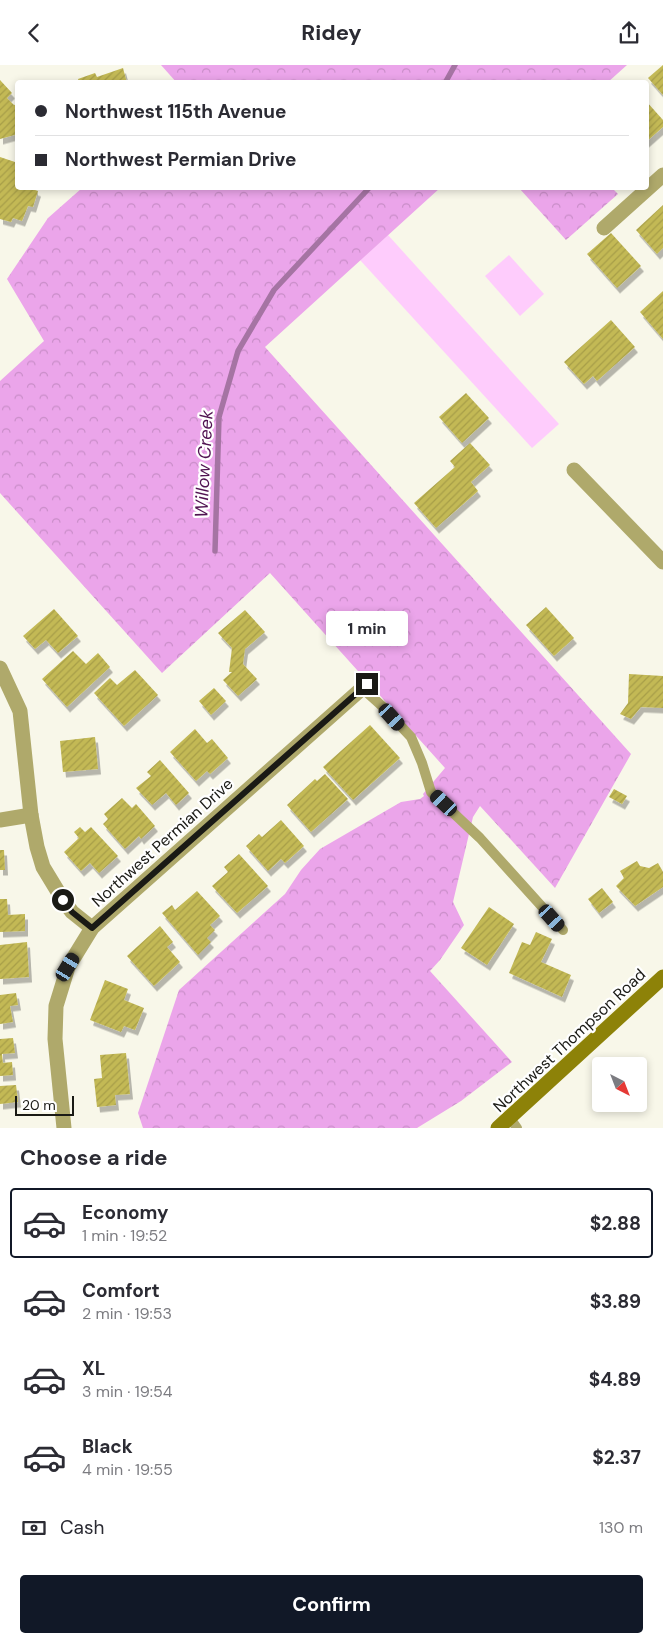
<!DOCTYPE html>
<meta charset="utf-8">
<style>
body{margin:0;font-family:"DM Sans",sans-serif;background:#f2f2f3;color:#2b2b33;height:100vh;display:flex;flex-direction:column;font-size:19px;white-space:nowrap}
*{box-sizing:border-box;margin:0}
p{font-size:16px;color:#7c7c81}
.icon{flex:none;width:28px;height:28px;fill:none;stroke:currentColor;stroke-width:2;stroke-linecap:round;stroke-linejoin:round}
.map{position:relative;height:1063px;overflow:hidden}
.side{display:flex;flex-direction:column;background:#fff;flex:1}
.side>*{flex:none}
.hud{position:absolute;left:15px;top:15px;width:634px;height:110px;border-radius:5px;box-shadow:0 2px 8px #0003;display:grid;align-content:center;height:110px;padding:0 20px;background:#fff}
.needle{width:32px;rotate:138deg}
.buttons{position:absolute;left:592px;top:992px;display:grid;gap:10px}
.buttons a{display:grid;place-items:center;width:55px;height:55px;border-radius:5px;background:#fff;box-shadow:0 2px 8px #0003;font-size:25px}
.scale{position:absolute;left:15px;bottom:12px;width:59px;box-sizing:border-box;padding-left:5px;border:2px solid #1a1a15;border-top:0;font-size:14px;line-height:18px;white-space:nowrap;color:#1a1a15;-webkit-text-stroke:4px #fff;paint-order:stroke}
.end{position:absolute;width:22px;height:22px;margin:-11px;border:6px solid #1a1a15;background:#fff;box-shadow:0 0 0 2px #fff}
.from{border-radius:50%}
.bubble{position:absolute;height:35px;border-radius:5px;background:#fff;box-shadow:0 2px 8px #0003;font-size:16px;font-weight:700;line-height:35px;text-align:center}
.car{position:absolute;width:15px;height:30px;margin:-15px -8px;border-radius:6px;box-shadow:0 0 4px 1px #0007;background:linear-gradient(#222 24%,#8ab4d8 0 40%,#222 0 76%,#8ab4d8 0 86%,#222 0)}
.hud b{display:flex;align-items:center;gap:18px;height:48px;font-size:19px}
.hud b+b{border-top:1px solid #e1e1e2}
.hud i{width:12px;height:12px;background:#2b2b33}
ul{padding:0;list-style:none}
li{display:flex;align-items:center;gap:15px;height:70px;margin:0 10px 8px;padding:0 10px;border:2px solid transparent;border-radius:5px}
li div{flex:1}
li b{display:block;font-size:19px}
li em{font-style:normal;font-weight:700}
li.active{border-color:#111827}
li>.icon{width:45px;height:45px;stroke-width:1.5}
h2{padding:0 20px;font-size:22px;line-height:60px}
.pay{display:flex;align-items:center;gap:12px;height:55px;padding:0 20px;font-size:19px}
.pay p{margin-inline-start:auto}
.cta{display:flex;gap:10px;margin-top:auto;padding:10px 20px}
.cta a{flex:1;height:58px;border-radius:5px;background:#111827;color:#fff;font-size:20px;font-weight:700;line-height:58px;text-align:center}
header{display:flex;justify-content:space-between;align-items:center;height:65px;padding:0 20px;background:#fff;font-size:22px;font-weight:700}
.map>svg:first-child{display:block}
.green{fill:#feccfc}
.forest{fill:url(#forest-crowns)}
.lines{fill:none;stroke-linecap:round;stroke-linejoin:round}
.stream{stroke:#a574a3;stroke-width:5.5}
.building{fill:url(#building-hatch);filter:url(#shadow)}
.lane{stroke:#afa96b;stroke-width:10}
.street{stroke:#afa96b;stroke-width:15}
.secondary{stroke:#8d8208;stroke-width:15}
.route{stroke:#1a1a15;stroke-width:6}
.labels{text-anchor:middle;stroke-width:4.5;stroke-linejoin:round;paint-order:stroke}
.street-label{font-size:16px;fill:#1a1a15;stroke:#fff}
.water-label{font-size:18px;font-style:italic;fill:#511352;stroke:#fff}
</style>
<header><svg class="icon" aria-label="back" viewBox="0 0 24 24"><path d="M15 5l-7 7 7 7"/></svg>Ridey<svg class="icon" aria-label="share" viewBox="0 0 24 24"><path d="M12 15V3M7 8l5-5 5 5M5 13v7h14v-7"/></svg></header>
<div class="map">
<svg width="663" height="1063" viewBox="0 0 663 1063">
<defs>
<pattern id="forest-crowns" width="20" height="18" patternUnits="userSpaceOnUse" patternTransform="scale(1.25)"><rect width="20" height="18" fill="#eba5ea"/><path d="M2 6a3 3 0 1 1 6 0M12 15a3 3 0 1 1 6 0" fill="none" stroke="#c98dc8"/></pattern>
<pattern id="building-hatch" width="6" height="6" patternUnits="userSpaceOnUse" patternTransform="scale(1.25)"><rect width="6" height="6" fill="#c3b955"/><path d="M-1 1l2-2M0 6l6-6M5 7l2-2" fill="none" stroke="#a79e49"/></pattern>
<filter id="shadow"><feDropShadow dx="3" dy="5.5" stdDeviation="0" flood-color="#0004"/></filter>
</defs>
<rect width="100%" height="100%" fill="#f8f7e9"/>
<!-- green -->
<g class="green">
<path d="M388,170L559,359L532,383L360,195Z"/>
<path d="M509,190L544,229L520,251L485,211Z"/>
</g>
<!-- forest -->
<g class="forest">
<path d="M161,0H627L607,18H177Z"/>
<path d="M82,123H440L265,282L631,689L555,823L480,741L473,752L453,837L464,860L440,895L430,906L512,997L461,1036L417,1063H143L138,1048L179,925L285,829L301,805L320,784L401,737L420,734L424,731L423,729L445,703L270,508L162,608L0,428V316L44,276L7,214L48,153Z"/>
<path d="M519,123H612L618,129L566,175Z"/>
</g>
<g class="lines">
<!-- stream -->
<g class="stream">
<path d="M445,18L455,0"/>
<path d="M215,486L219,352L238,286L274,225L370,122"/>
</g>
</g>
<!-- building -->
<g class="building">
<path d="M663,0V30L648,13Z"/>
<path d="M123,3L127,18H79L78,14L95,8L97,12Z"/>
<path d="M0,15L12,28L7,33L14,40L18,39V69L0,74Z"/>
<path d="M646,36L663,55V62L646,77Z"/>
<path d="M0,92L18,98V122H35V125L38,126L33,142L28,141L22,156L13,153L11,157L0,154Z"/>
<path d="M663,140V183L657,189L636,165Z"/>
<path d="M611,168L641,201L617,223L587,189Z"/>
<path d="M663,226V274L640,247Z"/>
<path d="M611,255L635,282L597,316L593,311L584,319L564,297Z"/>
<path d="M466,328L489,353L462,378L439,352Z"/>
<path d="M470,378L490,400L471,417L478,426L436,463L414,438L455,402L450,396Z"/>
<path d="M546,542L574,573L554,591L526,560Z"/>
<path d="M54,544L78,571L58,588L46,575L35,584L23,571Z"/>
<path d="M245,545L265,567L245,584L243,599L257,614L238,631L223,615L232,607H229L232,583L218,568Z"/>
<path d="M73,586L86,599L98,588L110,602L67,642L42,614Z"/>
<path d="M135,605L158,630L124,661L94,628L110,613L117,620Z"/>
<path d="M629,609L663,611V643L641,642L631,654L620,649L628,638Z"/>
<path d="M214,623L226,636L211,650L199,636Z"/>
<path d="M370,660L400,693L353,735L323,702Z"/>
<path d="M195,664L207,678L212,674L228,693L210,709L207,706L196,716L170,687Z"/>
<path d="M95,672L98,704L63,707L60,676Z"/>
<path d="M160,695L189,728L176,740L166,728L152,740L136,723L151,711L147,707Z"/>
<path d="M325,709L348,734L311,767L287,740L315,714L317,716Z"/>
<path d="M614,724L627,731L622,739L609,732Z"/>
<path d="M122,733L132,743L136,739L155,761L141,774L139,771L125,784L103,759L108,754L104,749Z"/>
<path d="M281,755L304,781L285,798L281,794L268,806L246,781L259,769L262,772Z"/>
<path d="M80,762L85,767L91,762L118,791L99,808L90,798L81,806L64,787L79,773L74,767Z"/>
<path d="M0,785H4L5,805H0Z"/>
<path d="M239,789L268,821L237,848L212,821L228,807L224,802Z"/>
<path d="M637,796L640,801L649,803L658,798L663,807V822L635,841L616,821L624,813L620,806Z"/>
<path d="M602,823L613,837L599,848L588,834Z"/>
<path d="M197,826L220,851L210,860L215,865L207,873L211,877L198,890L162,848L172,840L175,845Z"/>
<path d="M0,834H7L8,850L25,849V866L0,867Z"/>
<path d="M489,842L514,859L487,900L461,883Z"/>
<path d="M160,861L173,877L167,882L180,897L154,921L127,891Z"/>
<path d="M536,867L552,874L541,897L571,910L562,932L509,908L522,877L530,880Z"/>
<path d="M27,877L29,912L0,914V880Z"/>
<path d="M105,915L128,924L124,935L144,943L135,965L124,961L121,967L90,955Z"/>
<path d="M16,928L18,940L10,941L13,957L0,959V930Z"/>
<path d="M13,973L15,988L2,989L3,998L12,997L13,1010L0,1011V974Z"/>
<path d="M126,988L130,1029L115,1030L116,1040L97,1042L94,1014L102,1013L100,990Z"/>
<path d="M16,1020L18,1037L0,1039V1021Z"/>
</g>
<g class="lines">
<!-- lane -->
<g class="lane">
<path d="M362,623L382,641L411,672L422,698L431,727L480,773L563,865"/>
<path d="M510,1053L517,1063"/>
</g>
<!-- street -->
<g class="street">
<path d="M604,163L663,110"/>
<path d="M574,405L663,497"/>
<path d="M0,603L20,646L31,750L37,782L43,802L63,835L72,847L92,863"/>
<path d="M0,755L31,750"/>
<path d="M64,1063L55,974L56,941L68,902L92,863L367,619"/>
</g>
<!-- secondary -->
<path class="secondary" d="M498,1063L663,912"/>
</g>
<g class="lines">
<!-- route -->
<path class="route" d="M63,835L72,847L92,863L367,619"/>
</g>
<g class="labels">
<!-- street labels -->
<g class="street-label">
<text transform="translate(162 777) rotate(-42)" y="6">Northwest Permian Drive</text>
<text transform="translate(569 975) rotate(-43)" y="6">Northwest Thompson Road</text>
</g>
<!-- water labels -->
<g class="water-label">
<text transform="translate(204 399) rotate(-87)" y="6">Willow Creek</text>
</g>
</g>
</svg>
<div class="buttons">
<a><svg class="needle" viewBox="-14 -14 28 28"><path d="M0-13l5 13h-10z" fill="#e53935"/><path d="M0 13l5-13h-10z" fill="#7c7c81"/></svg></a>
</div>
<div class="scale">20 m</div>
<i class="end from" style="left:63px;top:835px"></i>
<i class="end" style="left:367px;top:619px"></i>
<div class="bubble" style="left:326px;top:546px;width:82px">1 min</div>
<i class="car" style="left:392px;top:652px;rotate:138deg"></i>
<i class="car" style="left:444px;top:738px;rotate:313deg"></i>
<i class="car" style="left:552px;top:853px;rotate:138deg"></i>
<i class="car" style="left:68px;top:902px;rotate:31deg"></i>
<div class="hud">
<b><i class="from"></i>Northwest 115th Avenue</b>
<b><i></i>Northwest Permian Drive</b>
</div>
</div>
<section class="side">
<h2>Choose a ride</h2>
<ul>
<li class="active"><svg class="icon" aria-label="car" viewBox="0 0 24 24"><path d="M5 17H2v-5l4-1 3-4h7l3 4 3 1v5h-3M9 17h6M6 11h13"/><circle cx="7" cy="17" r="2"/><circle cx="17" cy="17" r="2"/></svg><div><b>Economy</b><p>1 min · 19:52</p></div><em>$2.88</em></li>
<li><svg class="icon" aria-label="car" viewBox="0 0 24 24"><path d="M5 17H2v-5l4-1 3-4h7l3 4 3 1v5h-3M9 17h6M6 11h13"/><circle cx="7" cy="17" r="2"/><circle cx="17" cy="17" r="2"/></svg><div><b>Comfort</b><p>2 min · 19:53</p></div><em>$3.89</em></li>
<li><svg class="icon" aria-label="car" viewBox="0 0 24 24"><path d="M5 17H2v-5l4-1 3-4h7l3 4 3 1v5h-3M9 17h6M6 11h13"/><circle cx="7" cy="17" r="2"/><circle cx="17" cy="17" r="2"/></svg><div><b>XL</b><p>3 min · 19:54</p></div><em>$4.89</em></li>
<li><svg class="icon" aria-label="car" viewBox="0 0 24 24"><path d="M5 17H2v-5l4-1 3-4h7l3 4 3 1v5h-3M9 17h6M6 11h13"/><circle cx="7" cy="17" r="2"/><circle cx="17" cy="17" r="2"/></svg><div><b>Black</b><p>4 min · 19:55</p></div><em>$2.37</em></li>
</ul>
<div class="pay"><svg class="icon" aria-label="cash" viewBox="0 0 24 24"><path d="M3 7h18v10H3z"/><circle cx="12" cy="12" r="2"/></svg>Cash<p>130 m</p></div>
<div class="cta"><a>Confirm</a></div>
</section>
